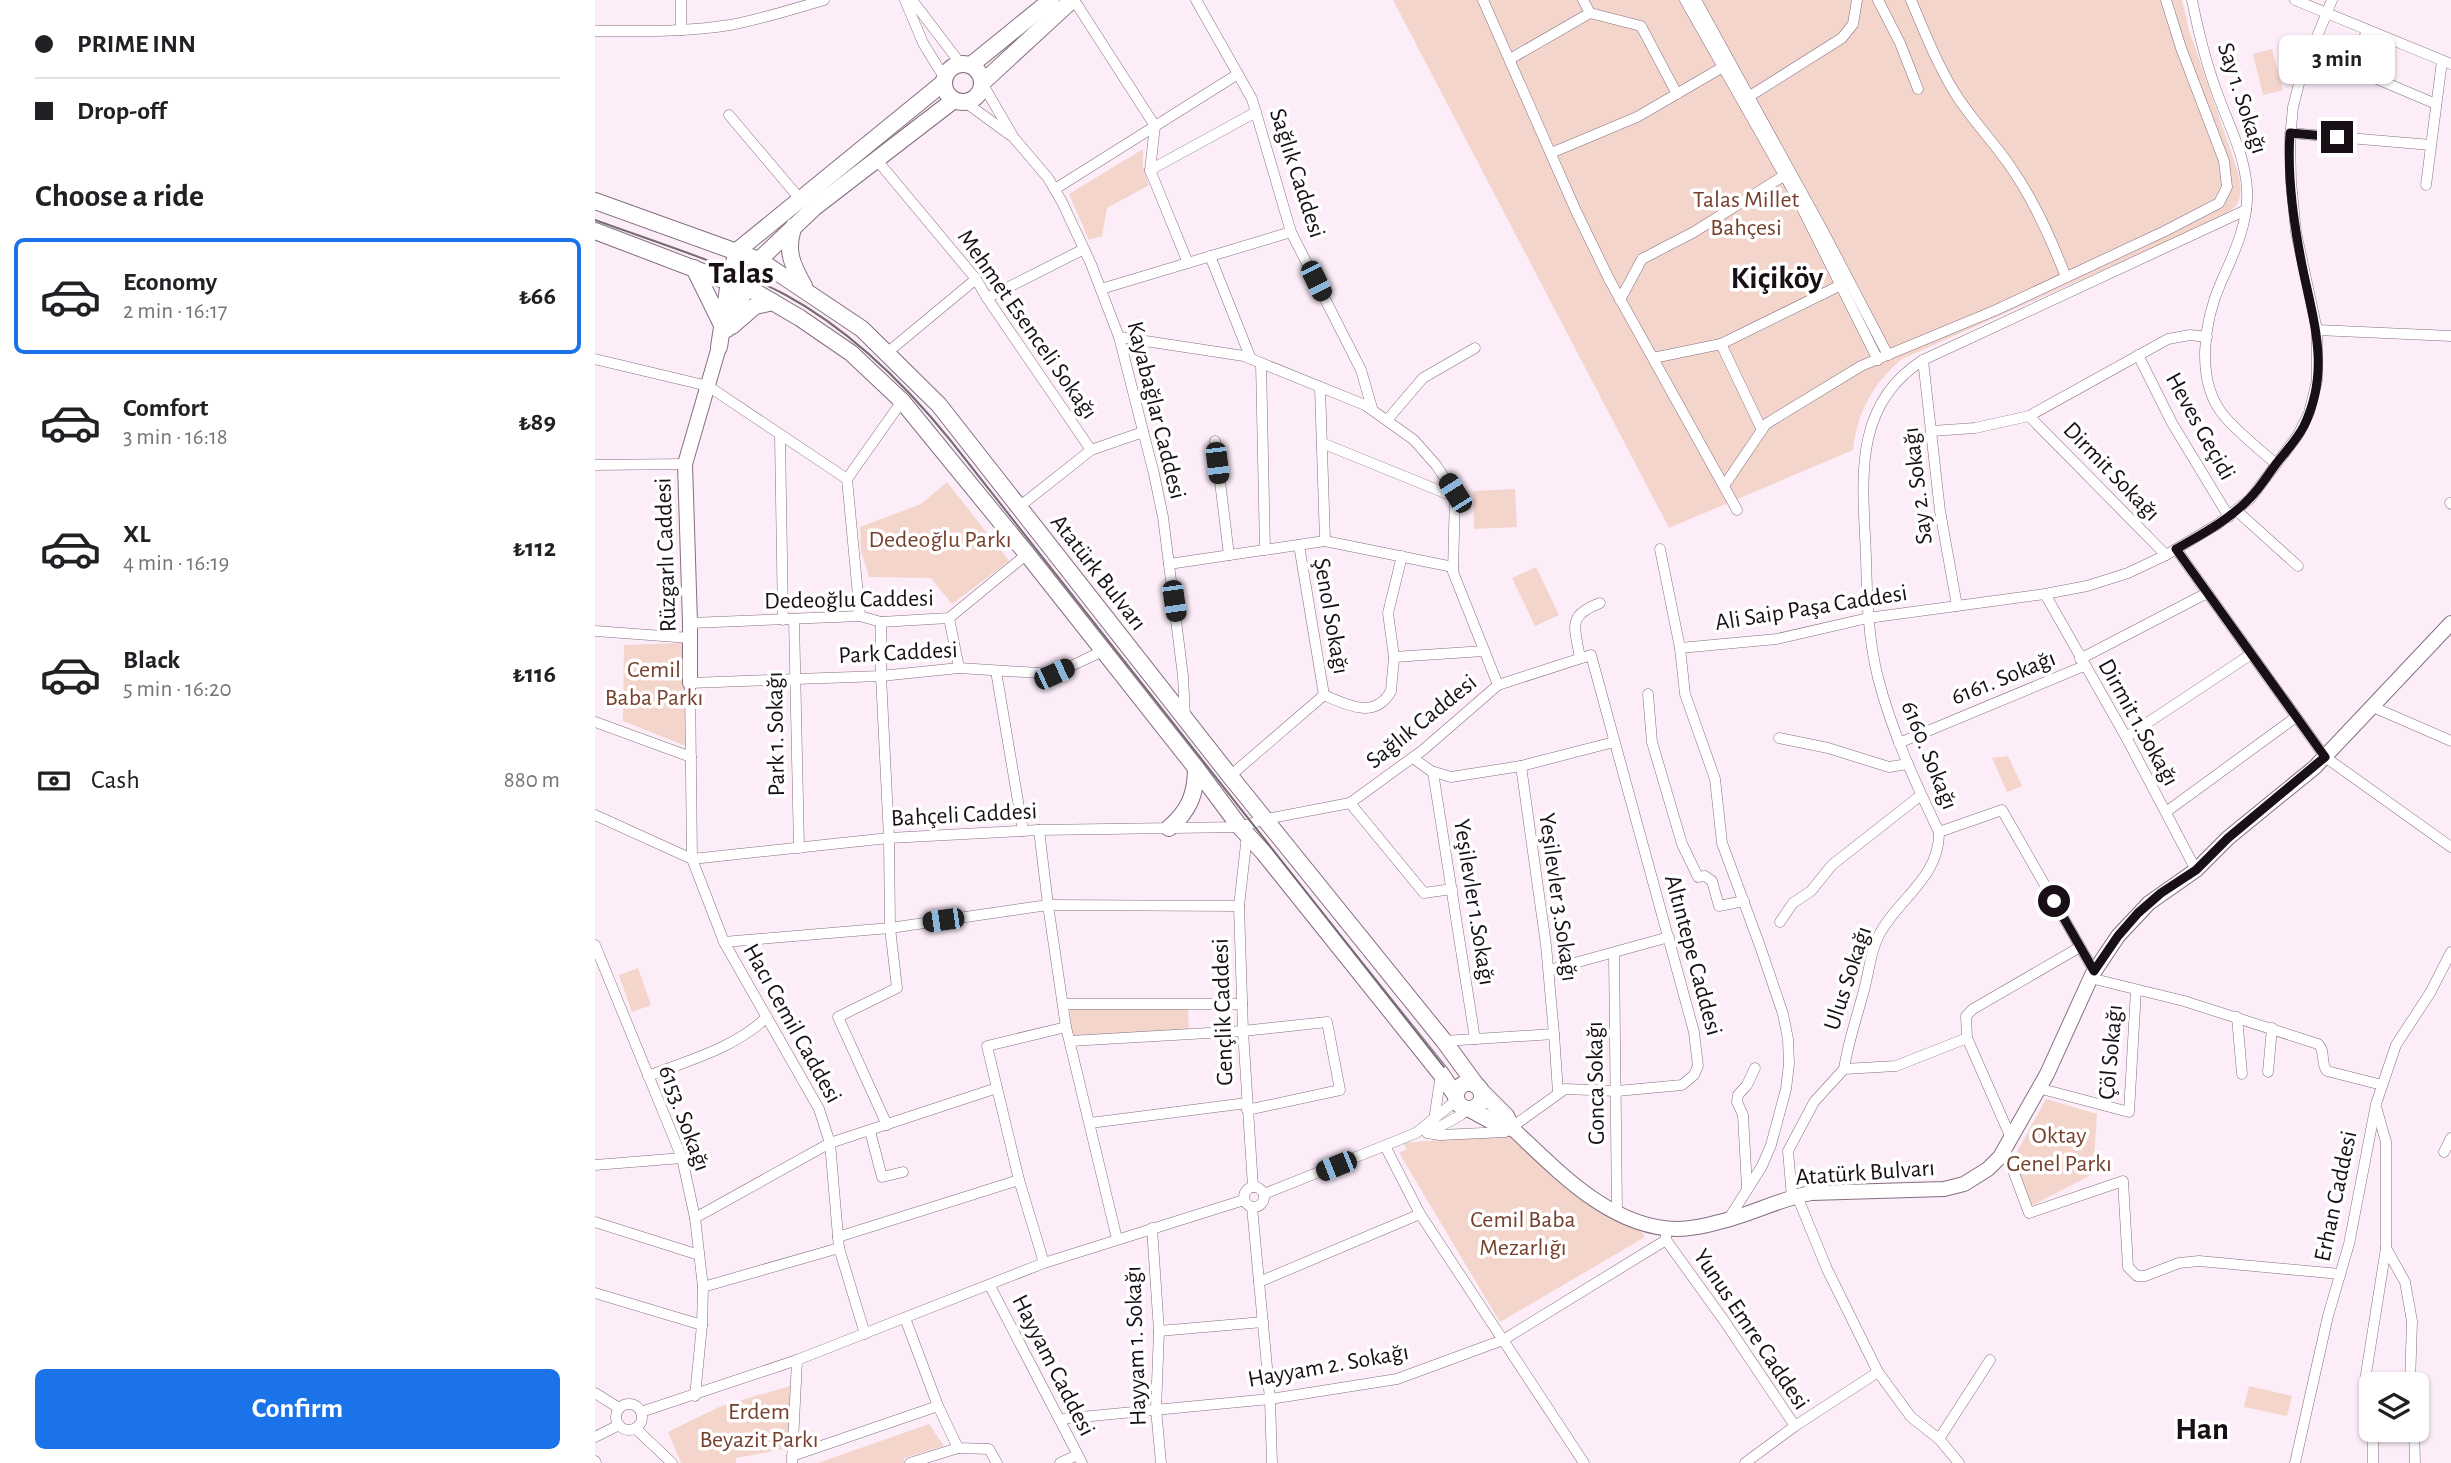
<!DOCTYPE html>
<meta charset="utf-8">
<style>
body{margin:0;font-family:"Alegreya Sans",sans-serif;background:#f2f2f2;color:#202124;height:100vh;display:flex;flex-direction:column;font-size:26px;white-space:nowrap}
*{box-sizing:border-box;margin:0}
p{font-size:23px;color:#757577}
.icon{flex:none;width:38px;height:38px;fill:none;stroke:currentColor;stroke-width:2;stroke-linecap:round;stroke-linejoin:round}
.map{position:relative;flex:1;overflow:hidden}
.details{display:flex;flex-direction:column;background:#fff;width:595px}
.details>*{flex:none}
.banner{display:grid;align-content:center;height:154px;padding:0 35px;background:#fff}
.controls{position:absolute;left:1764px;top:1372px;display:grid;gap:14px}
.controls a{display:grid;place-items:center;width:70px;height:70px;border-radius:10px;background:#fff;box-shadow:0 2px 5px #0004;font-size:35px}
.end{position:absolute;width:32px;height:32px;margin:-16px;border:9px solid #181016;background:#fff;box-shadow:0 0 0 4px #fff}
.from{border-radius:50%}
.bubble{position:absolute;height:49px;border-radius:10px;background:#fff;box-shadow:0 2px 5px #0004;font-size:23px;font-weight:700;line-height:49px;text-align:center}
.car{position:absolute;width:21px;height:42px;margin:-21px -10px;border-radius:9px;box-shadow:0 0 5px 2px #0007;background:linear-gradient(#222 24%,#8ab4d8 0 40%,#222 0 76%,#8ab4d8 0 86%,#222 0)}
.banner b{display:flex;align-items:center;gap:24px;height:66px;font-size:26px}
.banner b+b{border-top:2px solid #e0e0e0}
.banner i{width:18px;height:18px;background:#202124}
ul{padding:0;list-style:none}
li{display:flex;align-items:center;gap:21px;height:116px;margin:0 14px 10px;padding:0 21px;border:4px solid transparent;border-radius:10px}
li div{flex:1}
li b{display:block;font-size:26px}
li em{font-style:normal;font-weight:700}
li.active{border-color:#1a73e8}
li>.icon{width:63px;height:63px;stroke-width:1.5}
h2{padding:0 35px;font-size:32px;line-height:84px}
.pay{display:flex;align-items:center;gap:18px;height:77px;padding:0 35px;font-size:26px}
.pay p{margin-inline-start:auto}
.button{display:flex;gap:14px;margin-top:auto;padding:14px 35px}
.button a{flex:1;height:80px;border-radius:10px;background:#1a73e8;color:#fff;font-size:28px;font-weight:700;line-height:80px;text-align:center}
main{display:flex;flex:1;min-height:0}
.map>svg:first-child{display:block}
.green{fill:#f3d5cb}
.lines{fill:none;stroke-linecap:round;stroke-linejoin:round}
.street-casing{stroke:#856f80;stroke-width:11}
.secondary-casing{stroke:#856f80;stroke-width:16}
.primary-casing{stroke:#856f80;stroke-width:18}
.street{stroke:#fff;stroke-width:10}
.secondary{stroke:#fff;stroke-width:14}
.primary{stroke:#fff;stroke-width:16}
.tram{stroke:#766b73;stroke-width:2}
.route{stroke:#181016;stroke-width:9}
.labels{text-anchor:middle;stroke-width:7;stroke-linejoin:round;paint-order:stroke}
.street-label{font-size:24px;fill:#181016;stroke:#fff}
.park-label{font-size:24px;fill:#77402d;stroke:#fff}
.district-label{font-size:32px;font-weight:bold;fill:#181016;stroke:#fff}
</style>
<main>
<section class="details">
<div class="banner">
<b><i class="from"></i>PRIME INN</b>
<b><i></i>Drop-off</b>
</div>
<h2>Choose a ride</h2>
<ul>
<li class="active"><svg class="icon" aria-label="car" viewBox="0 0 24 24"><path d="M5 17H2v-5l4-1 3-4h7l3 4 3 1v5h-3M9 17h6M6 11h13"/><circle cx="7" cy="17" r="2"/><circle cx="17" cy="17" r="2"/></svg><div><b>Economy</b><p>2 min · 16:17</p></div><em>₺66</em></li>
<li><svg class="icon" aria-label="car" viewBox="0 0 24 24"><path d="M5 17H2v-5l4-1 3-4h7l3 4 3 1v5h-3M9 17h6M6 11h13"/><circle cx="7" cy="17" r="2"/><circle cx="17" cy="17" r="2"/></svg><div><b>Comfort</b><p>3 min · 16:18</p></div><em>₺89</em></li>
<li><svg class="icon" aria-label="car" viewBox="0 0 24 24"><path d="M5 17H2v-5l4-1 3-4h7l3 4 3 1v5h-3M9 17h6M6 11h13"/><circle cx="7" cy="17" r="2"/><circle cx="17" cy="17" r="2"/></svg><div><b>XL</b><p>4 min · 16:19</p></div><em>₺112</em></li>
<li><svg class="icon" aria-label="car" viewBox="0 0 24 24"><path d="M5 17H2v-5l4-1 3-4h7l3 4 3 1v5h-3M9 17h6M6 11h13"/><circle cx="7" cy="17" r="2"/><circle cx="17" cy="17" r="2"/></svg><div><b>Black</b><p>5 min · 16:20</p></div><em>₺116</em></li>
</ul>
<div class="pay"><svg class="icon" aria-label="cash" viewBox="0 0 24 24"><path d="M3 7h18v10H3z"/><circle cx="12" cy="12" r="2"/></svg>Cash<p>880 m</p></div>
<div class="button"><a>Confirm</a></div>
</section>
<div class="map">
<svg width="1856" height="1463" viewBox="0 0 1856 1463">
<rect width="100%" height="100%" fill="#fcedf9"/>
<!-- green -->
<g class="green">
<path d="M798,0H1587L1594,30L1644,175C1648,200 1645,207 1623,219L1307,359C1278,383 1262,413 1258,450L1074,528Z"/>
<path d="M1677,49L1688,90L1668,95L1658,54Z"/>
<path d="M548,149V167L554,185L512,208L507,236L494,240L474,194Z"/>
<path d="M352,482L414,561L357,604L336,578L274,577L266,551L265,527L326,504Z"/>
<path d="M920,489L922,527L879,529L878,491Z"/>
<path d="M941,567L964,615L940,626L917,578Z"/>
<path d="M88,643L91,746L28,721L29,645Z"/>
<path d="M1413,756L1427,786L1412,792L1397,758Z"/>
<path d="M43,968L56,1005L37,1012L24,975Z"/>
<path d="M593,1007L594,1034L477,1041L475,1008Z"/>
<path d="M1451,1099L1502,1114L1498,1174L1436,1206L1419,1157Z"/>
<path d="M916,1134L1000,1206L1046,1231L1050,1237L905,1322L804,1153L812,1149L808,1143Z"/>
<path d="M198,1385L195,1448L141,1458V1463H86L73,1432L124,1407Z"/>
<path d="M1654,1386L1697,1396L1692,1416L1649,1407Z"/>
<path d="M334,1424L349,1446L309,1458V1463H223Z"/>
</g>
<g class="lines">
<!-- street casing -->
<g class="street-casing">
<g id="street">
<path d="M310,0L328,43L349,77"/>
<path d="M317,0L365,63"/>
<path d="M479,0L560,126L555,170L593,263"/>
<path d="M601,0L657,99L696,232L766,370L777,408"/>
<path d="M888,0L981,211L1014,279L1142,510"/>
<path d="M988,0L995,13L1046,26L1082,94"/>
<path d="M1090,0L1201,196L1283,360"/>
<path d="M1101,0L1228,231L1293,355"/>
<path d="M1283,0L1305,43L1323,89"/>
<path d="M1316,0C1329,31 1342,64 1360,93C1376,119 1398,141 1415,166C1439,200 1456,239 1471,277"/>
<path d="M1597,0C1603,30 1610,59 1620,87C1631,120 1650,153 1652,189C1654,220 1640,252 1627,280C1609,320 1599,381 1630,417C1645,434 1664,449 1681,464"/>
<path d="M1700,0L1856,64"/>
<path d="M86,30V0"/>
<path d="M1772,30L1760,63L1763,71L1841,104"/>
<path d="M0,31C45,31 91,32 135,25C167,19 198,9 229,0"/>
<path d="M915,59L995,13"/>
<path d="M387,83L419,138L453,178L467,202L496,264L524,337L559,474L568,517L588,676L590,718"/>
<path d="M1155,96L1247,38L1258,24L1262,0"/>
<path d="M370,102L415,135"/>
<path d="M134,115L205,199"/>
<path d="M1695,133L1836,145"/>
<path d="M956,153L1042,117L1128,67"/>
<path d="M281,159L381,279L392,298L496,450"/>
<path d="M555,170L661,112"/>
<path d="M1831,185L1847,61"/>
<path d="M460,189L643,74"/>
<path d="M615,256L656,359"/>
<path d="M506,289L696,232"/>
<path d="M392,298L489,249"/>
<path d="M1025,300L1047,259L1099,232L1190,175"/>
<path d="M1722,330L1856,336"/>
<path d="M524,337L649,356L770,405L819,440L841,465L860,493L858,572L903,685"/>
<path d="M293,352L381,279"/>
<path d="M1543,355L1577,423L1634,517"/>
<path d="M1058,358L1126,344"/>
<path d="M0,359L113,386L252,479"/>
<path d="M1328,360L1345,511L1362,606"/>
<path d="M666,363L670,550"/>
<path d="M725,387L730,541"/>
<path d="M1434,416L1571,555"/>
<path d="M793,419L828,378L880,348"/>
<path d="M1167,430L1126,344L1246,285"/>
<path d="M1337,431L1380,428L1434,416L1573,339L1595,335L1612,337"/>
<path d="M185,436L188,620"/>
<path d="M620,441L634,555"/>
<path d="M727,443L860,497"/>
<path d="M0,465L90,464"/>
<path d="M1129,486L1171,424L1266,366L1401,310L1570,231L1624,203L1632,187L1629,161L1586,48L1571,0"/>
<path d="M1855,503L1856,504"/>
<path d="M424,507L496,450L548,432"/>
<path d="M1642,511L1703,566"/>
<path d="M704,545L729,695"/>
<path d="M1065,549L1085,648"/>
<path d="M1581,549L1730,757L1856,847"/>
<path d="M574,564L730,541L858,567"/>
<path d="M1450,594L1531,737L1601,870"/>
<path d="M265,616L252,479L307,401"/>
<path d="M354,618L364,668"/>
<path d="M199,619L204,848"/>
<path d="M286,622V676L294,838L295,928L302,988L243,1017L292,1125"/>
<path d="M95,623L265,616L286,622L354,618L432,554"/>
<path d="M0,631L95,638"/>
<path d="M799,657L889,651"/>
<path d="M985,658C980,627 971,616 1005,603"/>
<path d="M1485,659L1612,593"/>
<path d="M401,671L428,831"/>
<path d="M1053,694L1057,742L1087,844L1103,877L1110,876L1117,881L1124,906L1149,901"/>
<path d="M729,695C752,705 780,720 796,691L799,657L793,613L807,556"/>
<path d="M1778,707L1856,741"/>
<path d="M0,722L96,757"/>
<path d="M1184,738L1233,748L1294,767L1313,764"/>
<path d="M1533,741L1531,737L1655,655"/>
<path d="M1304,743L1489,666"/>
<path d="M818,758L836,771L856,777L926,766L1019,742"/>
<path d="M926,766L951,945L959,1034"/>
<path d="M838,772L880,1039"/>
<path d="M635,776L729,695"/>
<path d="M755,803L829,893L857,889"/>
<path d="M1571,812L1701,717"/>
<path d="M0,815L97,859"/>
<path d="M444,830L453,905L471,1027L522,1239"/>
<path d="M652,835L644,906L648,1031L658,1187"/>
<path d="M97,859L294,838L444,830L645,827L671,819L755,803L828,750L903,685L996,655L1099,1032L1103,1066L1099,1075L1087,1085L1022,1091L970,1089L910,1132L845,1135L832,1133"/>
<path d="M1185,922L1198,903L1216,891L1237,865L1326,795"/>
<path d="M129,942L295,928L453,905L644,906"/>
<path d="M0,945L87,1158L100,1218L108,1287L107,1325L100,1396"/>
<path d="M1019,953L1022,1212"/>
<path d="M954,970L1074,937"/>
<path d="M1499,971L1407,810L1344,832C1320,782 1297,732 1283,678C1273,638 1272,598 1271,557C1268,482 1256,406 1328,360L1651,210"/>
<path d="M1495,978L1589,1001L1723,1044C1731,1051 1725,1063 1732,1071L1787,1085"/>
<path d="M468,1004H647"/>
<path d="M1642,1017L1647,1074"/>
<path d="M475,1041L648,1031L732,1022L745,1090L652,1110"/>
<path d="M849,1041L959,1034L963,1092"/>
<path d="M1249,1069C1253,1042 1262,1017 1269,990C1274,972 1275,954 1283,937C1301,900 1345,878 1344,832"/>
<path d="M1673,1072L1677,1028"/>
<path d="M53,1076C94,1060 140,1048 172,1017"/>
<path d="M1443,1088L1534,1112L1541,990"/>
<path d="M839,1120L846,1074"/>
<path d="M495,1123L652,1103"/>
<path d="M275,1131L287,1177L308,1172"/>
<path d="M835,1132L866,1115L870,1108"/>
<path d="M1416,1138L1372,1038L1371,1016L1378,1009L1485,947"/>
<path d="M790,1146L825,1214L989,1463"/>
<path d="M1410,1149L1434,1213L1528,1181L1533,1267L1542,1276H1550L1584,1263L1604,1261L1745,1274"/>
<path d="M1849,1152L1856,1138"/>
<path d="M0,1165L87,1158"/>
<circle cx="659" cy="1197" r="10"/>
<path d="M1152,1188L1148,1115L1142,1102L1143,1095L1152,1085L1160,1068"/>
<path d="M669,1194L821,1133L862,1100"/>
<path d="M1202,1196L1232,1269L1283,1372L1316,1417L1344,1439L1364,1463"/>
<path d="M1197,1197L1193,1151L1219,1102L1249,1069L1301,1066L1372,1038"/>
<path d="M657,1207L675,1399L677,1463"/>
<path d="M100,1218L235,1143L402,1088"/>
<path d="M1133,1220L1167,1166L1176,1145L1191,1089L1194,1064L1193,1039L1188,1014L1165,946L1127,843L1120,779L1090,694L1085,648L1182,639L1273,618L1450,594L1492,586L1533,573L1571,555L1623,524L1655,499L1703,435L1714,413L1722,381V330L1701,232L1696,182L1695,139L1698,107L1706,76L1737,0"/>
<path d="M0,1222L104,1255"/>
<path d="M557,1228L564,1331L561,1409L566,1463"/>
<path d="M243,1237L424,1180"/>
<path d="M1071,1240L1130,1322L1200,1426L1150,1463"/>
<path d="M1791,1248L1810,1282L1817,1321L1815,1384"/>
<path d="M449,1263L424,1180L392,1046L471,1027"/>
<path d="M664,1282L825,1214"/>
<path d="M395,1286L487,1463"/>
<path d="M108,1287L244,1248"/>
<path d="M0,1293L107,1325"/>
<path d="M310,1318L343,1406L363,1448L394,1449L402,1463"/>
<path d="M564,1331L668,1322"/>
<path d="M270,1334L244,1248L235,1143L224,1109L129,942L97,859L95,683L286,676L364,668L459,674L508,651"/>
<path d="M0,1393L24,1408"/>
<circle cx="34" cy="1417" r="13"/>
<path d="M46,1412L202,1360L449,1263L649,1200"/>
<path d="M465,1419L675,1399L802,1379L908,1340L1071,1240V1228"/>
<path d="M1776,1421L1771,1374L1791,1248V1142L1782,1110"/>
<path d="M1200,1426L1283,1372"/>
<path d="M40,1428L77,1463"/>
<path d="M1778,1430V1463"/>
<path d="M1819,1430L1820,1463"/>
<path d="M0,1437L24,1425"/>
<path d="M1344,1439L1395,1360"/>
<path d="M197,1456L343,1406"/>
<path d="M0,1461L1,1463"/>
<path d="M197,1463L202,1360"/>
<path d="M315,1463L363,1448"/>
<path d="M465,1463L482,1455"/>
<path d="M1700,1463L1733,1316L1754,1244L1781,1104L1801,1045L1835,993L1856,952"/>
</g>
</g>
<!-- secondary casing -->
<g class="secondary-casing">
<g id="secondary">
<path d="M95,683V623L90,464L124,347"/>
<path d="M917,1128C962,1170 1015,1228 1082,1229C1096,1229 1110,1226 1124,1222C1155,1215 1184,1199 1216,1193L1349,1189L1369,1184L1393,1169L1405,1157L1452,1074L1497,975L1523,936L1554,903L1601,870L1633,838L1720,767L1856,623"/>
</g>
</g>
<!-- primary casing -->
<g class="primary-casing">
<g id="primary">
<circle cx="368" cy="83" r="19"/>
<path d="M376,65L456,0"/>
<path d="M387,83L477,0"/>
<path d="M0,201L164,260L267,329L344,405L635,776L849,1041L881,1085"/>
<path d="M199,226C190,250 197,265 209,286"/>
<path d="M0,231L134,282L152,287L205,318L256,353L307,401L432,554L601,768L645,827L669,853L846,1074L861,1096"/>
<path d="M99,268L127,325"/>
<path d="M137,326L160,306L178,302"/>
<path d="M132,329L164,260L220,207L359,100"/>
<path d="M124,347L134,282L142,251L348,83"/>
<path d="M574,828C594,811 601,794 601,768"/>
<circle cx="874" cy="1096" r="13"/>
<path d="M886,1091L911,1116L917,1128"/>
<path d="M875,1109L906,1126L917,1128"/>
</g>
</g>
<!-- street -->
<use href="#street" class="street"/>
<!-- secondary -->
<use href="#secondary" class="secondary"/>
<!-- primary -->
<use href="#primary" class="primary"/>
<!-- tram -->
<path class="tram" d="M0,220C63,243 129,263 189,294C254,329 310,384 356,441L849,1067"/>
</g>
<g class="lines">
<!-- route -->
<path class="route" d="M1459,901L1499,971L1523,936L1543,913L1566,893L1601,870L1633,838L1730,757L1581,549C1607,534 1634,520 1655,498C1665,488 1672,476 1681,464C1691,451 1701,441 1709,426C1737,368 1717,318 1706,260C1698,219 1692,174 1695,133L1742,137"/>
</g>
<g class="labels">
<!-- street labels -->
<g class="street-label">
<text transform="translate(1648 98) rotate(72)" y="8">Say 1. Sokağı</text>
<text transform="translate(703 173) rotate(72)" y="8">Sağlık Caddesi</text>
<text transform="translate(433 324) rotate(55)" y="8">Mehmet Esenceli Sokağı</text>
<text transform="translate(562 410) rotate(76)" y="8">Kayabağlar Caddesi</text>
<text transform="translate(1606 426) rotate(61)" y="8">Heves Geçidi</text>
<text transform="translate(1517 471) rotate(46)" y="8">Dirmit Sokağı</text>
<text transform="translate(1322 486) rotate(-97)" y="8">Say 2. Sokağı</text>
<text transform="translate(70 555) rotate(-92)" y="8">Rüzgarlı Caddesi</text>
<text transform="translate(504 572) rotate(52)" y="8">Atatürk Bulvarı</text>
<text transform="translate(254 599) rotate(-1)" y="8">Dedeoğlu Caddesi</text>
<text transform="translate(1216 607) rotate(-9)" y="8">Ali Saip Paşa Caddesi</text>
<text transform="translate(737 616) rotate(80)" y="8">Şenol Sokağı</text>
<text transform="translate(303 652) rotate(-3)" y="8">Park Caddesi</text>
<text transform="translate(1408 677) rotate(-22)" y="8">6161. Sokağı</text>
<text transform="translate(826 721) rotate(-39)" y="8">Sağlık Caddesi</text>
<text transform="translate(1544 722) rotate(61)" y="8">Dirmit 1.Sokağı</text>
<text transform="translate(180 734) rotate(-91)" y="8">Park 1. Sokağı</text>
<text transform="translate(1335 755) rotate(68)" y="8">6160. Sokağı</text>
<text transform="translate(369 814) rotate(-3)" y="8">Bahçeli Caddesi</text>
<text transform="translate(964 897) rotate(82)" y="8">Yeşilevler 3.Sokağı</text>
<text transform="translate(880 902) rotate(81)" y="8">Yeşilevler 1.Sokağı</text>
<text transform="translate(1099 955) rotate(75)" y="8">Altıntepe Caddesi</text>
<text transform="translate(1252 978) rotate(-72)" y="8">Ulus Sokağı</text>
<text transform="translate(627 1012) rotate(-92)" y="8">Gençlik Caddesi</text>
<text transform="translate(198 1023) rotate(61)" y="8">Hacı Cemil Caddesi</text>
<text transform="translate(1515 1052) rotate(-85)" y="8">Çöl Sokağı</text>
<text transform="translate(1000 1083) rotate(-91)" y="8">Gonca Sokağı</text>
<text transform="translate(90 1118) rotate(70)" y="8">6153. Sokağı</text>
<text transform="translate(1270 1172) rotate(-4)" y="8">Atatürk Bulvarı</text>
<text transform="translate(1740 1196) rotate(-78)" y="8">Erhan Caddesi</text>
<text transform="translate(1157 1329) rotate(56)" y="8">Yunus Emre Caddesi</text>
<text transform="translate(540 1346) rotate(-92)" y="8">Hayyam 1. Sokağı</text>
<text transform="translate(459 1365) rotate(63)" y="8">Hayyam Caddesi</text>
<text transform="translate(733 1365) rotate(-10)" y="8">Hayyam 2. Sokağı</text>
</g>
<!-- park labels -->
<g class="park-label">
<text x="1151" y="207">Talas Millet<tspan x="1151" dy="28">Bahçesi</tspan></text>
<text x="345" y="547">Dedeoğlu Parkı</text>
<text x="59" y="677">Cemil<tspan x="59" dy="28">Baba Parkı</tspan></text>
<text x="1464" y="1143">Oktay<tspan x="1464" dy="28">Genel Parkı</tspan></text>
<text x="928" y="1227">Cemil Baba<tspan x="928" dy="28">Mezarlığı</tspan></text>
<text x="164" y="1419">Erdem<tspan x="164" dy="28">Beyazit Parkı</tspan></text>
</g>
<!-- district labels -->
<g class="district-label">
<text x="146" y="283">Talas</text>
<text x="1182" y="288">Kiçiköy</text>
<text x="1607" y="1439">Han</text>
</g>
</g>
</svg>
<div class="controls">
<a><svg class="icon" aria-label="layers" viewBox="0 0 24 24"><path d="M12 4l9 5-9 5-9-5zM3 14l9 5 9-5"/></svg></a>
</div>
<i class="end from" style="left:1459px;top:901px"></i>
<i class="end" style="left:1742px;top:137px"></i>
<div class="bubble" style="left:1684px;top:35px;width:116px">3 min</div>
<i class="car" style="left:721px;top:281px;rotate:154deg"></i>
<i class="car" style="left:622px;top:463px;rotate:173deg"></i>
<i class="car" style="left:860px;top:493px;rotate:328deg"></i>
<i class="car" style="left:579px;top:601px;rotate:172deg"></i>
<i class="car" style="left:459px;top:674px;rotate:65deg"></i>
<i class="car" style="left:348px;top:920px;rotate:262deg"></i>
<i class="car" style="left:741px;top:1166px;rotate:248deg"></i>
</div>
</main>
